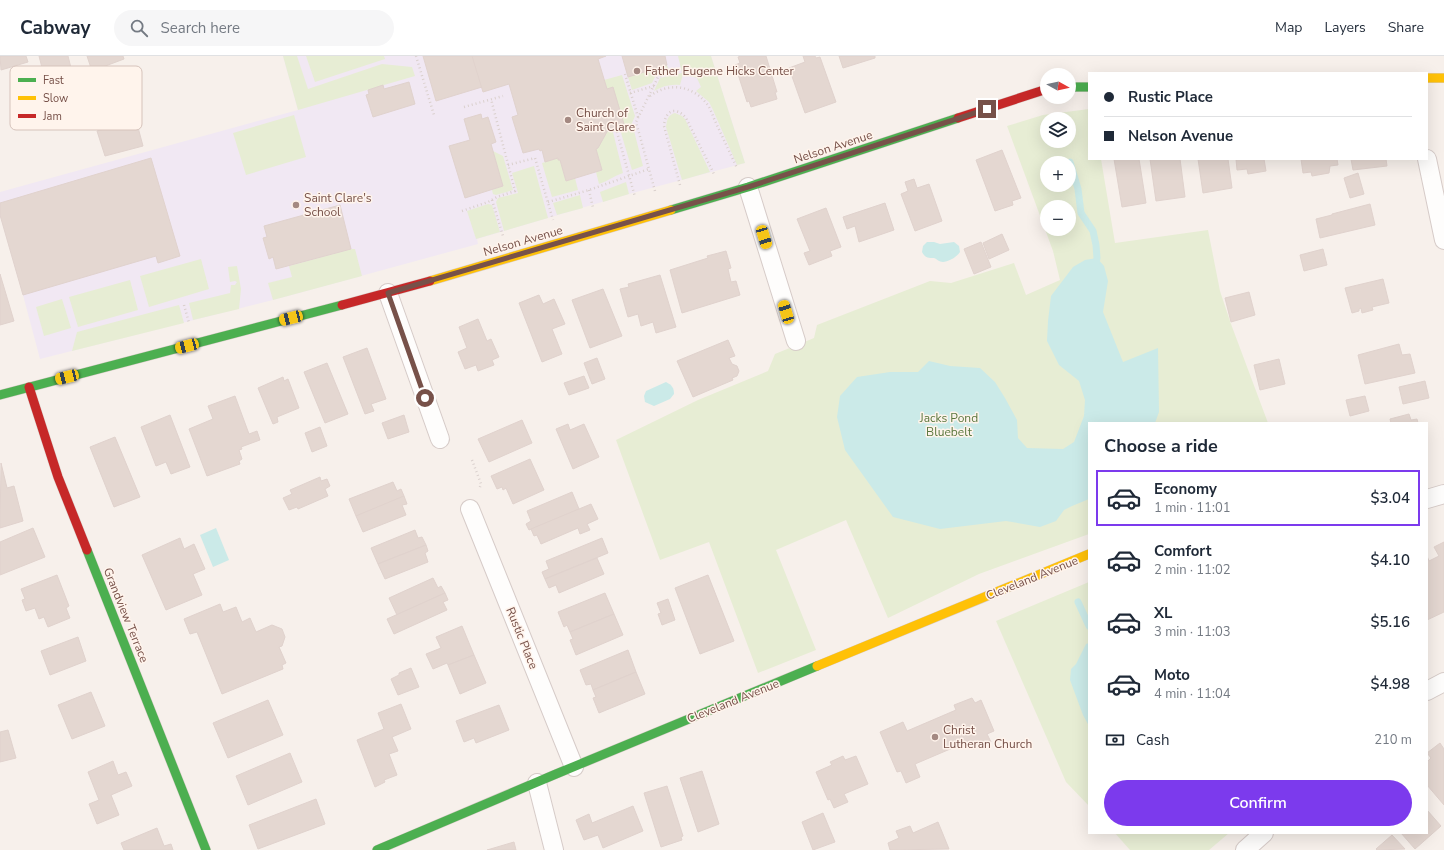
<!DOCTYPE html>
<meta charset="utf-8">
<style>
body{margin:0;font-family:"Nunito Sans",sans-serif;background:#f6f6f7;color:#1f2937;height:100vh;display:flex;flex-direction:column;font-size:15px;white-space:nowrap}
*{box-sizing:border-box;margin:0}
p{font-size:13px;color:#747a83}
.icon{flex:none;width:22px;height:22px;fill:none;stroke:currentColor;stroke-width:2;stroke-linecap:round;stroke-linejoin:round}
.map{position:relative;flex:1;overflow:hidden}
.panel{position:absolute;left:1088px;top:366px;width:340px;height:412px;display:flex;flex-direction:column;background:#fff;border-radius:0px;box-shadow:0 4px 16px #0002}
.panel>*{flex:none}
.banner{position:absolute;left:1088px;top:16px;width:340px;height:88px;border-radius:0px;box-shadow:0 4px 16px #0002;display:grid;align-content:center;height:88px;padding:0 16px;background:#fff}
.needle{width:26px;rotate:98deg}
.controls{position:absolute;left:1040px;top:12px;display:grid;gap:8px}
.controls a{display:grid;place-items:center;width:36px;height:36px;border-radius:50%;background:#fff;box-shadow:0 4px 16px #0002;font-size:20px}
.end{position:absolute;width:18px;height:18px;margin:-9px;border:5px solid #775149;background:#fff;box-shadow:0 0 0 2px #fff}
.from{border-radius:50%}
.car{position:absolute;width:12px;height:24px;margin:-12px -6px;border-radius:5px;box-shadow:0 0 3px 1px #0007;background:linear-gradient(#f5c518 24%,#345 0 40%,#f5c518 0 76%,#345 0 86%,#f5c518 0)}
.banner b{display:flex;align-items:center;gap:14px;height:38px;font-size:15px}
.banner b+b{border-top:1px solid #e0e1e3}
.banner i{width:10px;height:10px;background:#1f2937}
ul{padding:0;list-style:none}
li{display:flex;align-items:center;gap:12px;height:56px;margin:0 8px 6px;padding:0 8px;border:2px solid transparent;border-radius:0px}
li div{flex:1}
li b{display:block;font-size:15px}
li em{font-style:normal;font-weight:600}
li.selected{border-color:#7c3aed}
li>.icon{width:36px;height:36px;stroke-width:1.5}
h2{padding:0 16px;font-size:18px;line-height:48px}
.pay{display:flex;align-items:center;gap:10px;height:44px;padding:0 16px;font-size:15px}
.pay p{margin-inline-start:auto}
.primary-button{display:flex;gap:8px;margin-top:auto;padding:8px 16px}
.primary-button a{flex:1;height:46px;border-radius:24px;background:#7c3aed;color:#fff;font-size:16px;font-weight:600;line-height:46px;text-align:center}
header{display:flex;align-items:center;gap:24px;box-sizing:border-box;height:56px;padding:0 20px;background:#fff;border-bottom:1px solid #e0e1e3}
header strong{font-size:19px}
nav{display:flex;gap:22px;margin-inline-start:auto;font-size:14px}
.search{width:280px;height:36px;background:#f6f6f7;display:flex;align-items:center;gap:10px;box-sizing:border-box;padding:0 14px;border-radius:22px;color:#747a83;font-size:15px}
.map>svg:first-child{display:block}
.education{fill:#f1e8f3}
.green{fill:#e7edd4;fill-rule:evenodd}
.water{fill:#cbeae8}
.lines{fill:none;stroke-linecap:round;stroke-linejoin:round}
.stream{stroke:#cbeae8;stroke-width:7}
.building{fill:#e4d7d1;stroke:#e0d2cd}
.street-casing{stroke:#d6cbc8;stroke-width:20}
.fast-casing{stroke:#d8ccc8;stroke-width:10}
.slow-casing{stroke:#d8ccc8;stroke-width:10}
.jam-casing{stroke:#d8ccc8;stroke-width:10}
.path{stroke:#dad0cd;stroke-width:2.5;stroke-dasharray:1 3;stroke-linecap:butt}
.street{stroke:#fefdfc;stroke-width:18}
.fast{stroke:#4caf50;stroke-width:9}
.slow{stroke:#ffc107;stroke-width:9}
.jam{stroke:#c62828;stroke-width:9}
.route{stroke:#775149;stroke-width:5}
.poi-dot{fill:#a48982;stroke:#fff4ec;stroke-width:1.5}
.labels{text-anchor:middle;stroke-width:3;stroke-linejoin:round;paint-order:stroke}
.poi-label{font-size:12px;fill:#775149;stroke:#fff4ec;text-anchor:start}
.street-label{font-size:12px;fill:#775149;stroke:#fff4ec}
.park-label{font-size:12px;fill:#59773d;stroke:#fff4ec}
.key{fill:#fff4ec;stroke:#d6c3bb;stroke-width:1}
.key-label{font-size:11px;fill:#775149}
</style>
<header>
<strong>Cabway</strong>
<div class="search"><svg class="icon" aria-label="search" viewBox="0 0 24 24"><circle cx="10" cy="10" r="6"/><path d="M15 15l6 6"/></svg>Search here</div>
<nav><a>Map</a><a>Layers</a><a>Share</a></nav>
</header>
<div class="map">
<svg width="1444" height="794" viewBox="0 0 1444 794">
<rect width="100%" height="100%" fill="#f7f0eb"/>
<!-- education -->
<path class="education" d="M283,0H711L745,107L629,138L477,183L478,188L273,244L40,303L23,239L0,159V136L298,54Z"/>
<!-- green -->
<g class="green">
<path d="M283,0H297L308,33L382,8L412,11L415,20L298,54Z"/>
<path d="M306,0H384L385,3L315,26Z"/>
<path d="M678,0H711L745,107L737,109L713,54L709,46L696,35L701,31L697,22L683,18L680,29C670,28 663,30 654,35L660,22L682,17Z"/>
<path d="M667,9L669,15L656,19L652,27L632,34L628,21Z"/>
<path d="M622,19L635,60L632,67L643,110L632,114L619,70L613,31L607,33L604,24Z"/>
<path d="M1089,53V103H1101L1115,187L1208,174L1220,235L1231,268L1268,367H1089V478L979,518L888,562L846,464L776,494L816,594L758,617L709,486L660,504L616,384L698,344L768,315L775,298L814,282L817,269L930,225L951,227L1014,207L1026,239L1060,224L1053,195L1007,70L1043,59ZM1047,63H1069V85H1047ZM1047,107H1069V129H1047ZM1047,151H1069V173H1047Z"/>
<path d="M675,57L682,60L685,63L710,116L682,124L666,71C667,63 668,59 675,57Z"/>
<path d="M294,59L306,101L246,119L233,77Z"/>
<path d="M612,72L623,117C614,120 608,125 599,128L596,116L602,114L596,93L598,92L608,74V73Z"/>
<path d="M493,95L503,100L513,134L496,139L493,138L492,134L503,130Z"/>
<path d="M558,102L560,104L566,125L575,122L578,134L552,141L542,107Z"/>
<path d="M534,110L548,162L504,175L496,146L498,142L518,137L512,117Z"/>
<path d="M626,126L629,138L603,146L600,136Z"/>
<path d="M580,139L583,152L557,159L553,147Z"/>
<path d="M488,148L492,149L500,176L476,183L467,155Z"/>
<path d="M351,193H355L362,220L273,244L268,227L292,221L289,210Z"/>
<path d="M201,203L209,233L149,251L140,220Z"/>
<path d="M237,210L241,233L239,253L193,264L189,247L230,237L231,229H235L237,226L235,225L230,226L228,211Z"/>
<path d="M130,224L138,254L78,271L69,241Z"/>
<path d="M62,243L71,272L44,280L36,251Z"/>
<path d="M179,249L184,267L72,295L77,276Z"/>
<path d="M1089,526V750L1066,726L996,565Z"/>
<path d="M1115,777H1229L1209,794H1130Z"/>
</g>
<!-- water -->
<g class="water">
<path d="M927,186H934L940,188L954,186L959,190L960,196C957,201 948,206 943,206C939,206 937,203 934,202C928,202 925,202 922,196L923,190Z"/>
<path d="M1097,202L1104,210L1108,225L1103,256L1123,306L1158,292L1159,356L1155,367H1089V443L1072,450L1064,454L1056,465L1040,471L1006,465L940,473L893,461L845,394L837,361L840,340L857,321L890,316H918L929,305L950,310L980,312L995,326L1005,342L1017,364L1018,382L1027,392L1063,393L1074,386L1084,360L1085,344L1079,325L1059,309L1047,285L1048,265L1051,240L1073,211L1085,204Z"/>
<path d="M666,326C672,329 674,332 674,338L670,343L654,350L645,346L644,340L646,335Z"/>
<path d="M216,472L229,504L213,511L200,479Z"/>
<path d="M1089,587V670L1083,659L1070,624L1071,613L1076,608L1086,588Z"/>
</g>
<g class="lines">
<!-- stream -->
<g class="stream">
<path d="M1070,106L1078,133L1081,157L1093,175L1096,189L1097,202L1095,210"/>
<path d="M1078,546L1089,570"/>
</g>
</g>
<!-- building -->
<g class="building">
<path d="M0,0H26L28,6L1,14Z"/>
<path d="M39,0H68L74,24L47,31Z"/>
<path d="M87,0H123L124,3L92,15Z"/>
<path d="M423,0H473L482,31L436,45Z"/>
<path d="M472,0H606L598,3L607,33L613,31L624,68L608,73V74L598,92L596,93L602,114L566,125L560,104H558V102L545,106L542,94L540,95L539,93L523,97L512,61L518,59L509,28L483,36Z"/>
<path d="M622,0H665L667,9L628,21Z"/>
<path d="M741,0H766L777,36H775L777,43L751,51L749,45L747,46L735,9L740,7L738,1Z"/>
<path d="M803,0H815L816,2L820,1L836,46L805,57L789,12L805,6Z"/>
<path d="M839,0H875V2L843,12Z"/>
<path d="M409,26L415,48L373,61L366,39L369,38L368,34L383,29L384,33Z"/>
<path d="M481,58L482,63L488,61L496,86L491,88L503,130L465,142L449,90L470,84L464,63Z"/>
<path d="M136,64L143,90L105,100L97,75Z"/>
<path d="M1002,94L1021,142L1012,145L1013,149L995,155L976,104Z"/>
<path d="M151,102L180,200L158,207L156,200L23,239L0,159V147Z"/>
<path d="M1114,103H1139L1146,147L1122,151Z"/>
<path d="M1150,103H1180L1185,141L1156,145Z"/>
<path d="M1198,103H1228L1232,132L1203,137Z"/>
<path d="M1236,103H1264L1266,115L1248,118L1247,113L1237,114Z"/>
<path d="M1301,103H1337L1338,109L1330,110L1329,117L1312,120L1311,116L1303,117Z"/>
<path d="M1351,103H1386L1387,110L1353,114Z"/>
<path d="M1358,117L1364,138L1350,142L1344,122Z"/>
<path d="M914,123L917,132L929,128L942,165L915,175L901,138L908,135L905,126Z"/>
<path d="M885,147L894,174L859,186L855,170L847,173L843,161Z"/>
<path d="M1370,148L1375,169L1320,182L1316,163L1332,159V158Z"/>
<path d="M340,149L351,193L276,213L273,201L269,203L263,182L267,181L264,170Z"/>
<path d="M826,152L841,191L830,195L832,200L809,209L804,197L810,195L797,163Z"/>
<path d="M1002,178L1009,194L989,203L983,187Z"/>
<path d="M981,186L991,211L974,218L964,193Z"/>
<path d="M1323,193L1327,209L1304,215L1300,199Z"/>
<path d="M726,195L731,212L728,213L731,226L736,225L740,239L682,257L670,214L708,202L707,200Z"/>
<path d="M0,218L14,265L0,269Z"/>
<path d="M660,219L676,271L656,277L653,266L641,270L638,258L628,261L620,233L629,231L628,228Z"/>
<path d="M1383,223L1389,247L1372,251L1373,254L1362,257L1361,252L1359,253V255L1352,257L1345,232Z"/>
<path d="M603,233L622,280L590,292L572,244Z"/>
<path d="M1249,236L1255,259L1231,266L1225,242Z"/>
<path d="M539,239L543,248L554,243L565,268L552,273L562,298L542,306L519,247Z"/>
<path d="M478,263L487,285L491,283L499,301L492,304L494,309L478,315L476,309L465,313L458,296L467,292L459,271Z"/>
<path d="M728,284L735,300L729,302L732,308L737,310L739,315L737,320L732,322L733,324L693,341L677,305Z"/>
<path d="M1399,288L1402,299L1410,298L1415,317L1365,328L1358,299Z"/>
<path d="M367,292L386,343L371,348L374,355L365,358L343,301Z"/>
<path d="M597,302L605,323L592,328L584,307Z"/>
<path d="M1279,303L1285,328L1260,334L1254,309Z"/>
<path d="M327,307L348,358L325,367L304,316Z"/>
<path d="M584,320L589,332L569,339L564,327Z"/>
<path d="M283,321L284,325L288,323L299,352L277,361L278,366L273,368L258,332Z"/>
<path d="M1425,325L1429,342L1403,348L1399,331Z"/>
<path d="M235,340L249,378L257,375L260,384L241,391L242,393L239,394L242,403L239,405L240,408L207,420L189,373L213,363L208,350Z"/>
<path d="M1365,340L1369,355L1350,360L1346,344Z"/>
<path d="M1409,358L1411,364L1417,363L1418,367H1391L1390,363Z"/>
<path d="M170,359L190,411L171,418L166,406L156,410L141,371Z"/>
<path d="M404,359L409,376L388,383L382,367Z"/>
<path d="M522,364L532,387L489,406L478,383Z"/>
<path d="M568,368L570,374L584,368L599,401L573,413L556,373Z"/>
<path d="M320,371L327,390L312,396L305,377Z"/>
<path d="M115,381L140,441L114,451L90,391Z"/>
<path d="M530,403L544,434L513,448L506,432L503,434L502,431L497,433L491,420Z"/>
<path d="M1,407L7,432L14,430L23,465L0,472Z"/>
<path d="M320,421L321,425L327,423L330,430L325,433L328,440L298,453L297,451L289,454L283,442L292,438L290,434Z"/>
<path d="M393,426L397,435L401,433L404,440L356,460L349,443Z"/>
<path d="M572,436L579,453L529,474L526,468L531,465L527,455Z"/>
<path d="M404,440L407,448L402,449L406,459L363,476L356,460Z"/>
<path d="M591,448L598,463L587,468L590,474L580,478L578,472L541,488L537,479L534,480L531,473Z"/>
<path d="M33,472L45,501L0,519V486Z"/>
<path d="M415,474L418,482L422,481L426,489L378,508L371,492Z"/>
<path d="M180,482L184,493L194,488L205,513L193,518L202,539L166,554L142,499Z"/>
<path d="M602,482L608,497L545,523L542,516L549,513L546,505Z"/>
<path d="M1444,486V556L1427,564V500L1429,505L1439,500L1434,491Z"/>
<path d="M426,489L428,495L425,497L428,506L385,523L378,508Z"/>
<path d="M597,502L604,518L559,537L556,529L549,532L545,523Z"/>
<path d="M57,519L69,550L66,552L70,562L48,571L44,561L39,563L35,552L26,555L22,544L25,543L21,533Z"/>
<path d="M708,519L734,585L700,598L675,532Z"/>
<path d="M433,522L438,532L441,530L445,537L397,559L389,542Z"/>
<path d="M445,537L448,544L443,546L447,554L394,578L387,563Z"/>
<path d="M605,537L614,558L570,576L567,569L564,571L558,556Z"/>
<path d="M668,543L675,564L662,569L658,558L661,557L657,547Z"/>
<path d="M220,548L223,556L236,551L242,566L250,562L256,576L272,569L282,573L285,581L282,590L279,591L286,607L282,609L283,613L222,638L197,576L190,578L184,563Z"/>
<path d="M614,558L623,579L576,599L570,584L573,583L570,576Z"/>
<path d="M462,570L474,599L448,609L447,607L433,613L426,598L441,592L436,581Z"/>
<path d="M78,581L86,605L50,619L41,595Z"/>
<path d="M628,594L636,616L593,634L591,628L586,629L580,614Z"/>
<path d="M474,599L486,627L460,638L448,609Z"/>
<path d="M411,612L419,631L398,639L391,623L399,619V617Z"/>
<path d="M636,616L645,638L599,657L593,642L596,641L593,634Z"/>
<path d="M91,636L105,670L72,683L58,649Z"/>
<path d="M972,642L975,647L981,644L994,675L987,678L991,686L973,693L969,685L915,708L920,721L906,727L901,715L897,716L880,676L903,666L907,675L956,654L954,649Z"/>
<path d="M268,644L283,679L228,702L213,667Z"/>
<path d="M401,648L411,673L392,681L398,695L389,698L397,719L384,724L385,726L375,731L357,684L384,673L378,657Z"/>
<path d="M499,649L509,674L476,687L474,682L464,686L456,665Z"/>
<path d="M8,674L16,702L0,706V676Z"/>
<path d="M1440,687L1444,693V749L1427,729V706L1431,702L1427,697Z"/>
<path d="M290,697L302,726L248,749L236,720Z"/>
<path d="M843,700L845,704L856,700L868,728L844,738L848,746L834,752L830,743L828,744L816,716L832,709L830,706Z"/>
<path d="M113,705L118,719L126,716L132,730L111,739L119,759L97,768L89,748L99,744L88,716Z"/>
<path d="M702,715L719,768L698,776L680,722Z"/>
<path d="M667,730L683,780L681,781L682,784L661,791L644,737Z"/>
<path d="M316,743L325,768L258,793L249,769Z"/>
<path d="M633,750L643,775L603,792L598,779L584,784L576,764L589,758L592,767Z"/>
<path d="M1427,754L1441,770L1415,793L1401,777H1427Z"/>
<path d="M823,757L835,786L813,794L802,766Z"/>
<path d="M938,766L949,793L890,794L888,787L899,782L896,775L910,770L913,777Z"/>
<path d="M157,772L164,790L171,788L173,794H124L121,787Z"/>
<path d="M1392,779L1405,793L1377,794L1376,793Z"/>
<path d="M514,786L516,794H487Z"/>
</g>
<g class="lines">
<!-- street casing -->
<g class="street-casing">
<g id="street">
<path d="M1427,103L1444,184"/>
<path d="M748,131L796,285"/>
<path d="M388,237L440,383"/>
<path d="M1427,443L1444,438"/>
<path d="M470,453L574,711"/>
<path d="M1427,635L1444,626"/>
<path d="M537,727L554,794"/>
<path d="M1245,794L1264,777"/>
</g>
</g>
<!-- fast casing -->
<g class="fast-casing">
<g id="fast">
<path d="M1069,31H1089"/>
<path d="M671,154L748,131L958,62"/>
<path d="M0,339L342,249"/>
<path d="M87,494L206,794"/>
<path d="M377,794L556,718L817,610"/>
</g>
</g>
<!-- slow casing -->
<g class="slow-casing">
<g id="slow">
<path d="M1427,22H1444"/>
<path d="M430,225L671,154"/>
<path d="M817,610L1089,498"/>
</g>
</g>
<!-- jam casing -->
<g class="jam-casing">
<g id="jam">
<path d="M958,62L1047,33"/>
<path d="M342,249L430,225"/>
<path d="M29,331L58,421L87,494"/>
</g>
</g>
<!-- path -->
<g class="path">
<path d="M416,0L434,59"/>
<path d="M625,18L638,61"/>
<path d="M630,37L654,30"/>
<path d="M650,40C669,26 692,29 707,48C711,53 713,61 716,67C723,82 730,97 737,112"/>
<path d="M464,51L503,40"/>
<path d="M617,76L635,141"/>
<path d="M508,109L535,102L553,164"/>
<path d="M680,129L664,70C665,54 676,50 686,62L714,118"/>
<path d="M589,134L593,152"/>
<path d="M655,135L636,66L658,21L677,15"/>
<path d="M492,144L503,180"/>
<path d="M548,146L589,134L649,113"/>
<path d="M462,155L488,146L497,141L515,135L491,43"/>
<path d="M184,249L189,267"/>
<path d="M472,404L481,428L479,434"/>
</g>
<!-- street -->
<use href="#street" class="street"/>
<!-- fast -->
<use href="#fast" class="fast"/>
<!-- slow -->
<use href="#slow" class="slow"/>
<!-- jam -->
<use href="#jam" class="jam"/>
</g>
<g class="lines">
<!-- route -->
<path class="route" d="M425,342L388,237L748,131L987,53"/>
</g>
<!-- markers -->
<g class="poi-dot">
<circle cx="637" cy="15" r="4"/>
<circle cx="568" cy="64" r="4"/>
<circle cx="296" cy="149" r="4"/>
<circle cx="935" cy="681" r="4"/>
</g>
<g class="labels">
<!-- poi labels -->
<g class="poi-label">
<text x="645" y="19">Father Eugene Hicks Center</text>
<text x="576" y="61">Church of<tspan x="576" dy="14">Saint Clare</tspan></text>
<text x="304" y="146">Saint Clare's<tspan x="304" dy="14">School</tspan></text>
<text x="943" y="678">Christ<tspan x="943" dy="14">Lutheran Church</tspan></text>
</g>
<!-- street labels -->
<g class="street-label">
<text transform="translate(833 91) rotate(-18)" y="4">Nelson Avenue</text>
<text transform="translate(523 185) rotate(-16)" y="4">Nelson Avenue</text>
<text transform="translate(1032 522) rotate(-22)" y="4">Cleveland Avenue</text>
<text transform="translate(126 559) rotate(68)" y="4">Grandview Terrace</text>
<text transform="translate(522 582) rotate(68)" y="4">Rustic Place</text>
<text transform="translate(733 645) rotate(-22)" y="4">Cleveland Avenue</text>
</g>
<!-- park labels -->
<g class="park-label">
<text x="949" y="366">Jacks Pond<tspan x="949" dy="14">Bluebelt</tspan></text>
</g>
</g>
<!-- legend -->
<rect x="10" y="10" width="132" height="64" rx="6" class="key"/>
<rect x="18" y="22" width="18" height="4" fill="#4caf50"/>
<rect x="18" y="40" width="18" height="4" fill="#ffc107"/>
<rect x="18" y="58" width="18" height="4" fill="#c62828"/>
<g class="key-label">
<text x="43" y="28">Fast</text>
<text x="43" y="46">Slow</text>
<text x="43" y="64">Jam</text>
</g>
</svg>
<div class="controls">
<a><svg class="needle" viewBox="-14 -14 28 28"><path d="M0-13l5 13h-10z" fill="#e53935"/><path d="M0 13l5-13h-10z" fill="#747a83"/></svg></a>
<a><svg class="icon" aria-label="layers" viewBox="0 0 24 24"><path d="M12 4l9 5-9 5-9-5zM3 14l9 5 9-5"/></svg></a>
<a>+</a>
<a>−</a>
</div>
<i class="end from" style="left:425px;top:342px"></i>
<i class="end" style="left:987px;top:53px"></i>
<i class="car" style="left:764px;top:181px;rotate:163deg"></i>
<i class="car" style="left:786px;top:256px;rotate:343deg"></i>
<i class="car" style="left:291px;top:262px;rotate:256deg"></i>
<i class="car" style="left:187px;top:290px;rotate:255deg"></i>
<i class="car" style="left:67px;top:321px;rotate:256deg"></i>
<div class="banner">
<b><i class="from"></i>Rustic Place</b>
<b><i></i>Nelson Avenue</b>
</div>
<section class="panel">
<h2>Choose a ride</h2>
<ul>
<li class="selected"><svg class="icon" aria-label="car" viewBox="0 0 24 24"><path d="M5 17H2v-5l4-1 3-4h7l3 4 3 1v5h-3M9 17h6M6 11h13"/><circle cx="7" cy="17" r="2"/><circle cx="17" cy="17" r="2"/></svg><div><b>Economy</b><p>1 min · 11:01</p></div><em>$3.04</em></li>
<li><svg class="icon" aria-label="car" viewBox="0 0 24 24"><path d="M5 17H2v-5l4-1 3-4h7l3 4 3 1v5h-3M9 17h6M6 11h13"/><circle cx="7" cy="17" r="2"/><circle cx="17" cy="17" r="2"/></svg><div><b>Comfort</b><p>2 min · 11:02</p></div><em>$4.10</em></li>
<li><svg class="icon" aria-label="car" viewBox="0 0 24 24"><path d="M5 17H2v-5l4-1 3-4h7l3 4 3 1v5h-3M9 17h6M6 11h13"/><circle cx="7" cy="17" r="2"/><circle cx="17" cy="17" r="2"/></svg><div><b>XL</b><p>3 min · 11:03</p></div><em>$5.16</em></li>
<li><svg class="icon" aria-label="car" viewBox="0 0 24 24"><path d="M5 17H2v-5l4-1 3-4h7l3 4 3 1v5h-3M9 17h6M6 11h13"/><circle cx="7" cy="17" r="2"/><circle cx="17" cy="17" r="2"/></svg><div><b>Moto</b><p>4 min · 11:04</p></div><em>$4.98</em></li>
</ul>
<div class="pay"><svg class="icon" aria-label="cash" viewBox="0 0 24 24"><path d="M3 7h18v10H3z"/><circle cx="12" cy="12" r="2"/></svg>Cash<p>210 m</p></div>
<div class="primary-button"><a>Confirm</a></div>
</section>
</div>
